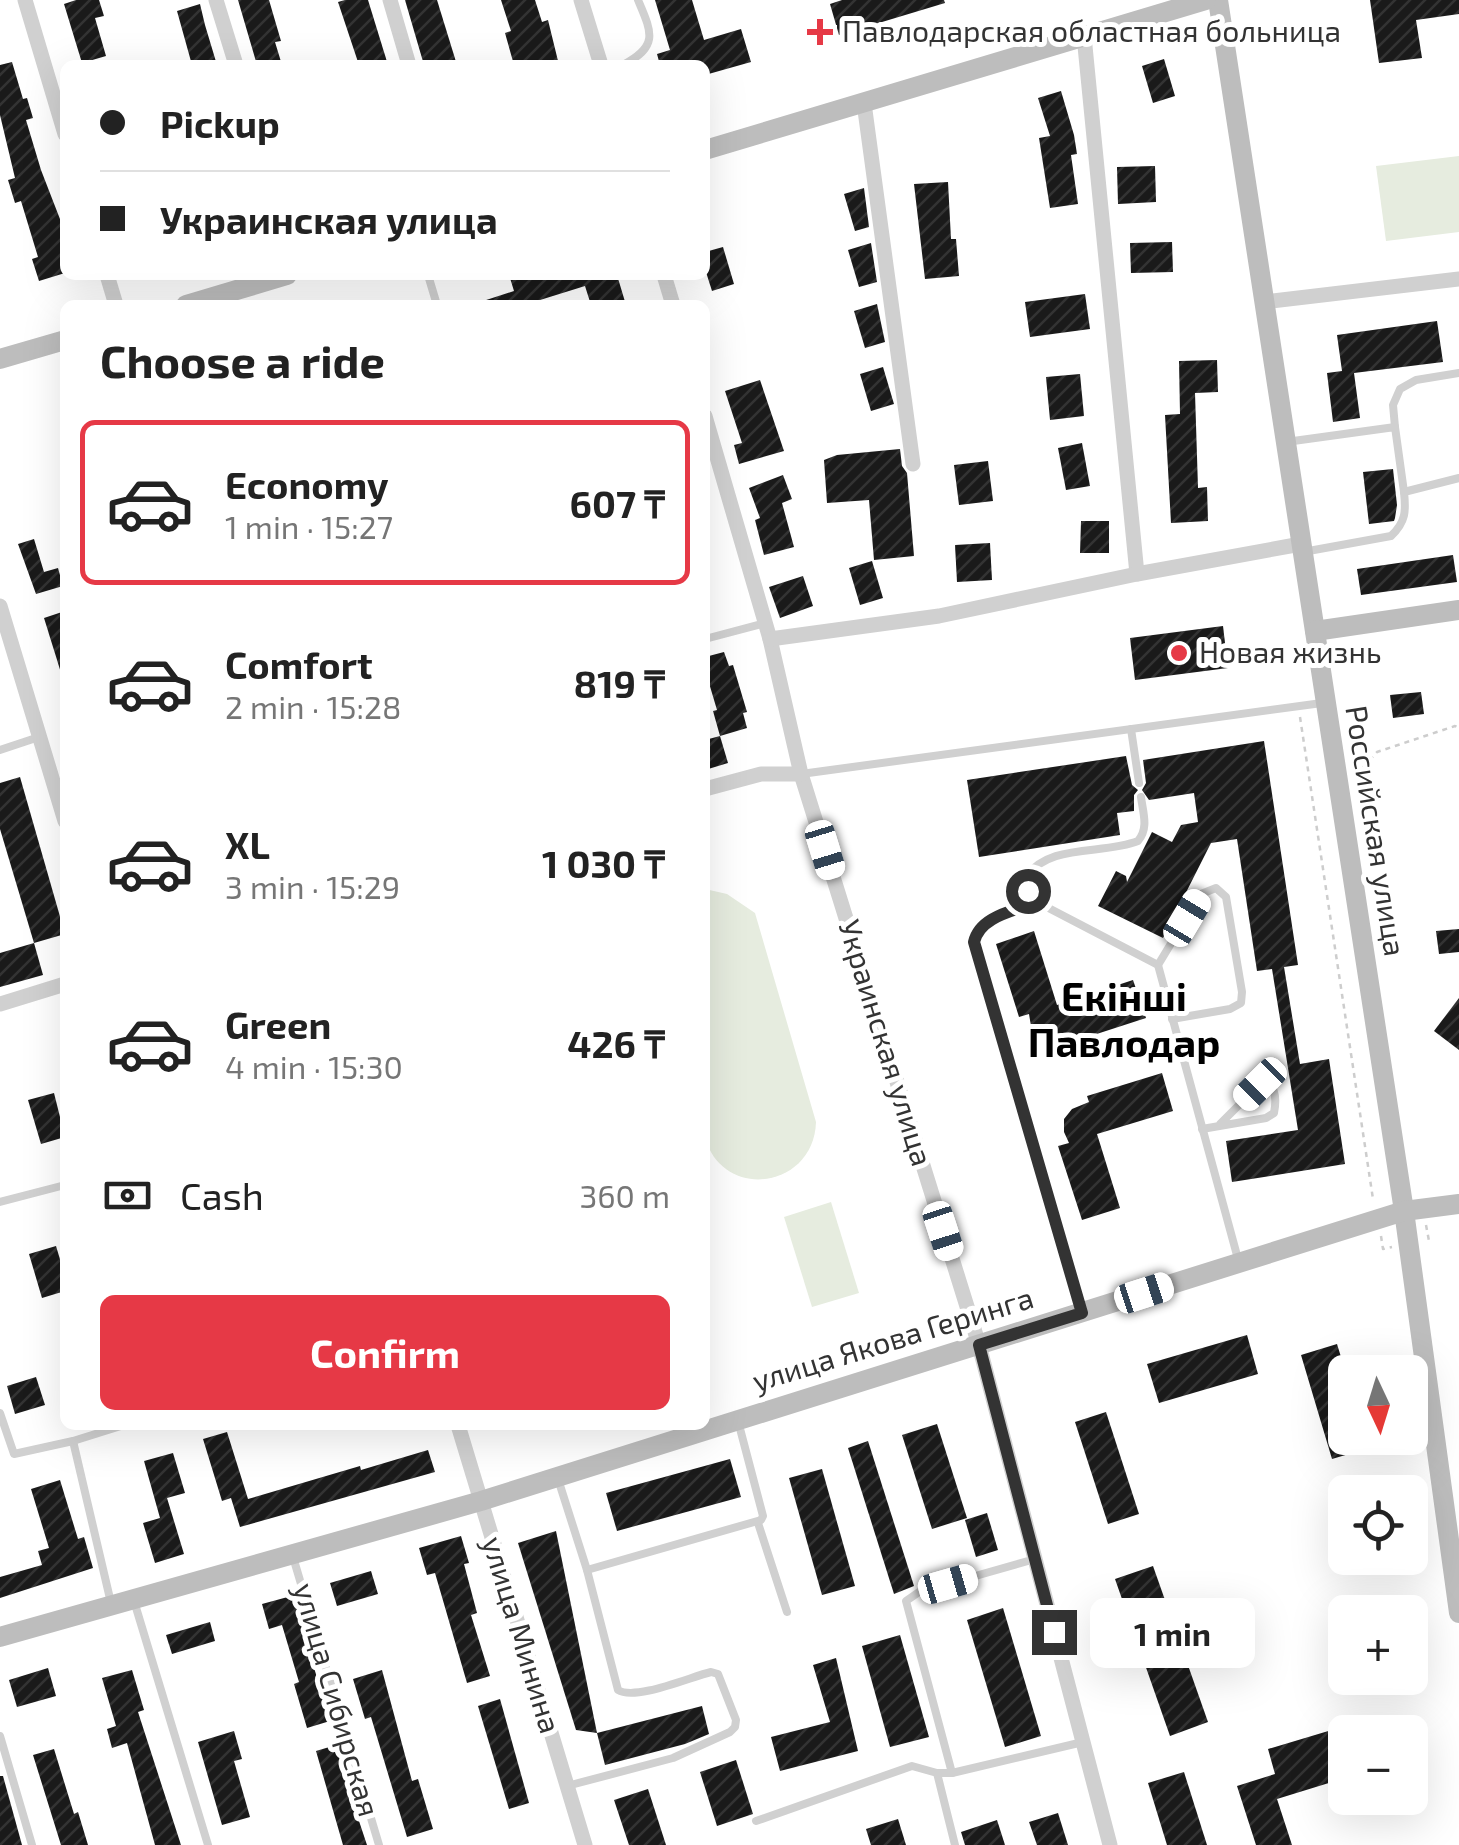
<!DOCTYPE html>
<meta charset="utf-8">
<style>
body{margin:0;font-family:"Exo 2",sans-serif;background:#f6f6f6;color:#222;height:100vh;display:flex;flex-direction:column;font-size:38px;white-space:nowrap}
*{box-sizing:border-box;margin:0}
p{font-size:32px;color:#767676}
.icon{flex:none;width:55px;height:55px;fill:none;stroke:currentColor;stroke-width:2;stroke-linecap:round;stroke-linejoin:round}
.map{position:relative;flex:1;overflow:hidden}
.drawer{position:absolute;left:60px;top:300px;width:650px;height:1130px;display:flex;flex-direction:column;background:#fff;border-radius:15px;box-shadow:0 10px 40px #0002}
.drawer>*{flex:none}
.banner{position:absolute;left:60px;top:60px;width:650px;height:220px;border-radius:15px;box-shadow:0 10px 40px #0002;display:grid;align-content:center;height:220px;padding:0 40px;background:#fff}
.needle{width:65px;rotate:176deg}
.controls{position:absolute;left:1328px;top:1355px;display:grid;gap:20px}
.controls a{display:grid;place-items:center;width:100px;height:100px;border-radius:15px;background:#fff;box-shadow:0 10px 40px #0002;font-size:50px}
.end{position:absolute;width:45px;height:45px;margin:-22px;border:12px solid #333;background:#fff;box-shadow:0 0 0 5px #fff}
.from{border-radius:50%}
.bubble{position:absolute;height:70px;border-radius:15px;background:#fff;box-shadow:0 10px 40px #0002;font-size:32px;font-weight:700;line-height:70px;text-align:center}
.car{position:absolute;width:30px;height:60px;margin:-30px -15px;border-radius:12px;box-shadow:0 0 8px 2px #0007;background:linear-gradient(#fff 24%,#345 0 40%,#fff 0 76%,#345 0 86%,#fff 0)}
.banner b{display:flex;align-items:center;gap:35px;height:95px;font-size:38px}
.banner b+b{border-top:2px solid #e0e0e0}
.banner i{width:25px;height:25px;background:#222}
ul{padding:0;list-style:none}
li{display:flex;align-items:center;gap:30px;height:165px;margin:0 20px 15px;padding:0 20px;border:5px solid transparent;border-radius:15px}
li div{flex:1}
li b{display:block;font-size:38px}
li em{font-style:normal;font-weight:700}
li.selected{border-color:#e63946}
li>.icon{width:90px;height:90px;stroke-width:1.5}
h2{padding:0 40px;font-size:45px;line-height:120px}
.pay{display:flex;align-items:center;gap:25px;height:110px;padding:0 40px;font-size:38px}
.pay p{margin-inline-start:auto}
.button{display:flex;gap:20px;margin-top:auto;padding:20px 40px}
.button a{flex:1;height:115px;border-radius:15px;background:#e63946;color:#fff;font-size:40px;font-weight:700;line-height:115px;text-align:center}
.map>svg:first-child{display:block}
.garden{fill:#e6ecdf}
.building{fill:url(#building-hatch)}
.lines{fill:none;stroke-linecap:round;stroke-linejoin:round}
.path{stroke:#cdcdcd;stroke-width:2.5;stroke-dasharray:5 5;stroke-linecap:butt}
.lane{stroke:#d0d0d0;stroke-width:8}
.street{stroke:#d0d0d0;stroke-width:15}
.secondary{stroke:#bdbdbd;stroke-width:20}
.route{stroke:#333;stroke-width:12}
.poi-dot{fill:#e63946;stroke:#fff;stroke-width:4}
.labels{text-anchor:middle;stroke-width:10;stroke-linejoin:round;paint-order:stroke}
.poi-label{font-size:30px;fill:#333;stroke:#fff;text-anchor:start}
.street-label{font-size:30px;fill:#333;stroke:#fff}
.district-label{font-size:40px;font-weight:bold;fill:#000;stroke:#fff}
</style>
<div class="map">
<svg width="1459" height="1845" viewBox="0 0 1459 1845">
<defs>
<pattern id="building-hatch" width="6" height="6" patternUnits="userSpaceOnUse" patternTransform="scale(2.5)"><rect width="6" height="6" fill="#1a1a1a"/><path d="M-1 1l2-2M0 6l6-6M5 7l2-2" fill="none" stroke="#333"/></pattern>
</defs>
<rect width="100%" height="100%" fill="#fff"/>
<!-- garden -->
<g class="garden">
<path d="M1459,156V232L1386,241L1376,166Z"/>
<path d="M705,889L727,894L755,913L816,1122C814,1188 724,1202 705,1138Z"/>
<path d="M831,1202L859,1293L812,1307L784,1217Z"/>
</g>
<!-- building -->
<g class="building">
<path d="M76,0H99L104,16L95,18L106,56L82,63L64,4Z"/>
<path d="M238,0H269L281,41L275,42L282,65H257Z"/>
<path d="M345,0H368L388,65H359L338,2Z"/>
<path d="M405,0H437L457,65H424Z"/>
<path d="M501,0H535L542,22L548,20L559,65H514L505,33L511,31Z"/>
<path d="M655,0H692L704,40L741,29L751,62L705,75V65H660L657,54L670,50Z"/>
<path d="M842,0H944L945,3L839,35L830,4Z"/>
<path d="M1370,0H1459V14L1416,20L1422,58L1379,63Z"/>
<path d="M200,4L205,25L217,65H192L177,11Z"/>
<path d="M1164,59L1175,96L1153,103L1142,66Z"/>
<path d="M12,62L23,99L27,98L33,118L26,120L41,170L65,232V273L39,281L32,259L38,257L21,201L15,203L8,180L15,178L0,115V65Z"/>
<path d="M1061,91L1074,135L1077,154L1071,155L1078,204L1050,208L1039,138L1050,136L1038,98Z"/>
<path d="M1155,166L1156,202L1118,204L1117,167Z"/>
<path d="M948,182L951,239H956L959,276L925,279L914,184Z"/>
<path d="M864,188L869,227L855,231L844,194Z"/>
<path d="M1172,242L1173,272L1131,273L1130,243Z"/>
<path d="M871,243L877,282L859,287L848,250Z"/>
<path d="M723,247L734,284L712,291L705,269V252Z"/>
<path d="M521,275H617L626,305H591L585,286L524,305H480V302L514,291L510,278Z"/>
<path d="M1085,294L1090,329L1030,337L1025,302Z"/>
<path d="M877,304L885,342L865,348L854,311Z"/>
<path d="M1437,321L1443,362L1354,373L1360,418L1333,422L1327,373L1342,371L1337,335Z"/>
<path d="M1217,360L1218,392L1195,393L1198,488L1207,487L1208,521L1171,523L1165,415L1180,414L1179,361Z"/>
<path d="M883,367L894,404L871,411L860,374Z"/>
<path d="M1080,374L1084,416L1050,420L1046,377Z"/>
<path d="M760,380L784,451L739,464L734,445L742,443L725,391Z"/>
<path d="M1082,443L1090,486L1066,490L1058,448Z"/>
<path d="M900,449L902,466L907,473L914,556L874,560L869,500L827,503L824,460L837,455Z"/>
<path d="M988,461L993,501L959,505L954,465Z"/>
<path d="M1393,469L1397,505L1395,518L1394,521L1369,524L1363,472Z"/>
<path d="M783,475L792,499L782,503L794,547L764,555L755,520L760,518L749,488Z"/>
<path d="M1081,521H1109V553H1080Z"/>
<path d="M34,539L44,572L58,568L63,586L36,594L18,544Z"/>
<path d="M990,543L992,580L957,582L955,545Z"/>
<path d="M1453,555L1457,582L1361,595L1357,569Z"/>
<path d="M872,561L883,598L860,605L849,568Z"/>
<path d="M803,576L813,606L780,618L769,587Z"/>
<path d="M65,611V676H62L44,618Z"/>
<path d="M1223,626L1228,668L1135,680L1130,638Z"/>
<path d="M724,652L729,666L733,665L747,712L743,713L747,728L720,736L713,711L717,710L709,683L705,684V657Z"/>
<path d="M1421,692L1424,714L1393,718L1390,695Z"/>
<path d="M720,736L728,763L705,770V740Z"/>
<path d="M1264,741L1298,965L1284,967L1300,1064L1329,1059L1345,1164L1232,1182L1226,1141L1298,1130L1272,969L1257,971L1237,839L1211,843L1163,938L1098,906L1116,871L1126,876L1127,882L1152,832L1172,842L1181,825L1198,822L1194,793L1149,800L1142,790L1146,783L1143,760Z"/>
<path d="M1126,756L1132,785L1138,790L1134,795V811L1117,813L1120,835L979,857L967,780Z"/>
<path d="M20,777L65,934L34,943L0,829V783Z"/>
<path d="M1459,929V952L1439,954L1436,931Z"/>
<path d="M1034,931L1057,1005L1133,980L1146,1018L1072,1042L1070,1036L1051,1040L1039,1036L1031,1026L1029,1014L1019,1017L996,944Z"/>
<path d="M34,943L43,975L0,987V953Z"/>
<path d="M1459,998V1050L1434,1031Z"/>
<path d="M1162,1073L1173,1111L1097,1134L1120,1208L1082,1220L1058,1146L1069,1143L1064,1132V1119L1072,1109L1089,1102L1087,1096Z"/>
<path d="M54,1093L65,1137L41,1144L28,1100Z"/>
<path d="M56,1246L65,1276V1291L42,1298L29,1254Z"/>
<path d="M1247,1335L1258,1374L1159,1403L1147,1364Z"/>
<path d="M1337,1344L1345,1370V1438H1366L1369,1448L1332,1459L1301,1355Z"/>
<path d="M36,1377L45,1405L15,1414L7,1386Z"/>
<path d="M1106,1412L1139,1514L1108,1524L1075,1422Z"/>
<path d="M937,1424L967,1518L932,1529L902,1435Z"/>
<path d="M227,1432L248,1499L360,1466L361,1470L428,1450L435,1472L240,1527L231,1498L222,1501L203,1439Z"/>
<path d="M868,1441L914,1586L894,1594L848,1448Z"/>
<path d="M173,1453L185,1493L167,1498L184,1554L155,1563L143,1523L160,1518L144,1461Z"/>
<path d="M730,1459L741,1497L617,1531L606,1493Z"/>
<path d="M822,1469L855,1586L822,1595L789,1478Z"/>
<path d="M60,1480L78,1539L84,1537L93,1568L0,1598V1577L42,1565L38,1551L49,1548L31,1489Z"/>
<path d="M987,1513L998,1550L976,1557L965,1520Z"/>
<path d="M556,1531L597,1733L576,1730L518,1543Z"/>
<path d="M461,1536L469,1563L464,1564L477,1613L471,1615L490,1676L467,1683L435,1573L427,1575L419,1548Z"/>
<path d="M1153,1566L1208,1722L1170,1736L1115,1579Z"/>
<path d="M371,1571L378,1594L337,1606L330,1583Z"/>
<path d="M295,1595L316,1659L312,1661L330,1721L307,1728L294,1684L299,1682L282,1625L269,1629L262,1604Z"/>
<path d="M1003,1608L1041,1736L1005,1747L967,1620Z"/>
<path d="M210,1622L215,1641L172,1654L166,1635Z"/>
<path d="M900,1635L929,1737L890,1747L862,1646Z"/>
<path d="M836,1658L858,1751L780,1771L771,1737L830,1722L813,1665Z"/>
<path d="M48,1668L56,1696L17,1707L9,1680Z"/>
<path d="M132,1670L144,1710L138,1712L181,1845H155L127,1743L112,1748L107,1729L116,1726L102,1678Z"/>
<path d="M382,1670L412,1781L418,1779L433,1829L407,1837L371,1717L365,1719L353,1679Z"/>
<path d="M500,1699L529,1803L509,1809L478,1706Z"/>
<path d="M702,1706L709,1734L685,1744L605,1765L597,1733Z"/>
<path d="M1345,1726V1778L1277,1799L1292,1845H1256L1237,1786L1275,1774L1268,1749Z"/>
<path d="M234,1731L242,1759L234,1761L250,1817L222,1825L198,1742Z"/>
<path d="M336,1745L355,1809L367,1845H343L316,1751Z"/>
<path d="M54,1749L74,1814L78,1812L88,1845H61L33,1755Z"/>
<path d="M736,1760L753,1814L717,1826L700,1772Z"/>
<path d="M1184,1772L1207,1845H1167L1148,1783Z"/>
<path d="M0,1776H3L22,1845H0Z"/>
<path d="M648,1789L666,1845H629L614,1800Z"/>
<path d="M1058,1813L1068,1845H1037L1029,1822Z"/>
<path d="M898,1819L906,1845H871L866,1829Z"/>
<path d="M997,1820L1005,1845H965L961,1832Z"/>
</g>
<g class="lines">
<!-- path -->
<g class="path">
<path d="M1300,717L1373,1199"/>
<path d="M1356,775L1377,752L1455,726L1459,728"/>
<path d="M1426,1225L1429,1241"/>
<path d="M1381,1236L1383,1249L1392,1247"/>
</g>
<!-- lane -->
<g class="lane">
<path d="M623,65C659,46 652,33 638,0"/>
<path d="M428,275L437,305"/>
<path d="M1395,427L1393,405L1400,389L1416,380L1459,373"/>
<path d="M1286,442L1395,427L1404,492"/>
<path d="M1303,552L1391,536C1406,522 1406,511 1404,492L1459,478"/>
<path d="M705,639L765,623"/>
<path d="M1131,729L1139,783"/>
<path d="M0,750L39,737"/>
<path d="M801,774L1322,703"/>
<path d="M1141,797C1143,813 1149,828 1138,841C1103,855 1049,843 1026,877L1028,891L1037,902L1158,965L1238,1259"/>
<path d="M1037,902C1014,911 980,916 974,942L1080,1309"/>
<path d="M1158,965L1201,894L1216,888L1226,897L1242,992L1241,1003L1230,1009L1172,1019"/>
<path d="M1202,1129L1266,1118L1274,1113C1276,1103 1276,1090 1269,1083H1261L1220,1124"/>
<path d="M0,1202L65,1185"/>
<path d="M0,1413L14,1454L73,1441"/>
<path d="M558,1479L587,1570L618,1690C635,1701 690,1677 711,1672L718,1674L736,1720L735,1727L730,1732L673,1758L567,1786"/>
<path d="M758,1523L787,1612"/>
<path d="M293,1557L379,1845"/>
<path d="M587,1570L761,1520L763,1516L738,1421"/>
<path d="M134,1601L208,1845"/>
<path d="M111,1603L73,1441L124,1425"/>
<path d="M0,1736L32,1845"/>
<path d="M952,1773L906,1601L919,1592L1035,1559"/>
<path d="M756,1821L912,1766L937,1773"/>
<path d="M955,1845L937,1773H952L1083,1742"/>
</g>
<!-- street -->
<g class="street">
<path d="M25,0L65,134"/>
<path d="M216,0L236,65"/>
<path d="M390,0L409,65"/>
<path d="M581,0L601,65"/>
<path d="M1084,36L1137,574"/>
<path d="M864,103L913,464"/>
<path d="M107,275L116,305"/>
<path d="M664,275L673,305"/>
<path d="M1264,302L1459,279"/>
<path d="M705,416L770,639L801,774L979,1345L1110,1845"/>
<path d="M0,606L65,821"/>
<path d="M770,639L939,616L1137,574L1301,544"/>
<path d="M705,789L761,774H801"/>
<path d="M0,1004L65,984"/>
<path d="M458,1425L585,1845"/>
</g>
<!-- secondary -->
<g class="secondary">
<path d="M1218,0L1404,1211L1459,1613"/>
<path d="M705,150L1206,0"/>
<path d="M186,305L287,275"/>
<path d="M0,359L65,340"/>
<path d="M1315,631L1459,610"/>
<path d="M0,1637L481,1501L1404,1211L1459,1204"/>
</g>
</g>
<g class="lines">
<!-- route -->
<path class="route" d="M1028,891L1037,902C1014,911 980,916 974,942L1082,1313L979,1345L1054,1632"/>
</g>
<!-- markers -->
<g class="poi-dot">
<path d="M815 17h10v10h10v10h-10v10h-10v-10h-10v-10h10z"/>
<circle cx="1179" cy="653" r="10"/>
</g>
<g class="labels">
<!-- poi labels -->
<g class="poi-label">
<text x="842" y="42">Павлодарская областная больница</text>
<text x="1199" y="663">Новая жизнь</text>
</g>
<!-- street labels -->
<g class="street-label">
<text transform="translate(1375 831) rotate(81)" y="10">Российская улица</text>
<text transform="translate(885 1043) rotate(73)" y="10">Украинская улица</text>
<text transform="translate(893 1340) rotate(-17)" y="10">улица Якова Геринга</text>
<text transform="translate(521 1635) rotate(73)" y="10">улица Минина</text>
<text transform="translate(336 1700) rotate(74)" y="10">улица Сибирская</text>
</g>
<!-- district labels -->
<g class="district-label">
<text x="1124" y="1011">Екінші<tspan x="1124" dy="46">Павлодар</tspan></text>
</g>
</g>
</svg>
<div class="controls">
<a><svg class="needle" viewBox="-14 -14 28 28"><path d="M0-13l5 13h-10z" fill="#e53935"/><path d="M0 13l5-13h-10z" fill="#767676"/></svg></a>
<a><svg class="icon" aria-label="locate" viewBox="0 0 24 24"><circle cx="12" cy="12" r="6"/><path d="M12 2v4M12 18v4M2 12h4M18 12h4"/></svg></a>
<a>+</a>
<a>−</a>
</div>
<i class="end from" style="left:1028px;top:891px"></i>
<i class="end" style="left:1054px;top:1632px"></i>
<div class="bubble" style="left:1090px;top:1598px;width:165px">1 min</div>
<i class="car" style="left:825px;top:850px;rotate:163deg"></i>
<i class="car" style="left:1187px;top:918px;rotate:31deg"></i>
<i class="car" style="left:1260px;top:1084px;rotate:225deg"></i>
<i class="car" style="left:943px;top:1231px;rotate:162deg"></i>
<i class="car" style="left:1144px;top:1293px;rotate:72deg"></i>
<i class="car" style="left:948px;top:1584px;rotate:74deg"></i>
<div class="banner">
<b><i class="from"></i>Pickup</b>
<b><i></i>Украинская улица</b>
</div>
<section class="drawer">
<h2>Choose a ride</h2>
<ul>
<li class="selected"><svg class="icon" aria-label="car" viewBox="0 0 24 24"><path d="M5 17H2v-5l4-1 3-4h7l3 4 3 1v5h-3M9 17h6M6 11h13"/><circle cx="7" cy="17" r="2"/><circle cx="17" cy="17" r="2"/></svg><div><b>Economy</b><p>1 min · 15:27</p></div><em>607 ₸</em></li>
<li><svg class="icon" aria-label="car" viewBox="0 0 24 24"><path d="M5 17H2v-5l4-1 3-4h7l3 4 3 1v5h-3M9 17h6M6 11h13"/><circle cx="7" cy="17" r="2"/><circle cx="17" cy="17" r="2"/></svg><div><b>Comfort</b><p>2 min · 15:28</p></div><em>819 ₸</em></li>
<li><svg class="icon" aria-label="car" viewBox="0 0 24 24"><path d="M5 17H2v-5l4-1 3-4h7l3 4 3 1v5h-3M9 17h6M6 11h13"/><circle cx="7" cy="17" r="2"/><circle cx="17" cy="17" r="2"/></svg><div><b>XL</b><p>3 min · 15:29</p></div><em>1 030 ₸</em></li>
<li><svg class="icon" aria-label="car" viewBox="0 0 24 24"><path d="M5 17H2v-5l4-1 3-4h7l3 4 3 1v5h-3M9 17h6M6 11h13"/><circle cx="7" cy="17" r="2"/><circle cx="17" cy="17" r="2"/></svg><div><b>Green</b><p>4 min · 15:30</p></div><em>426 ₸</em></li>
</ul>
<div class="pay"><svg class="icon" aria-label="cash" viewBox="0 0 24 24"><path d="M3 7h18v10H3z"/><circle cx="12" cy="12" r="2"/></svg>Cash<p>360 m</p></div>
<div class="button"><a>Confirm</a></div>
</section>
</div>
